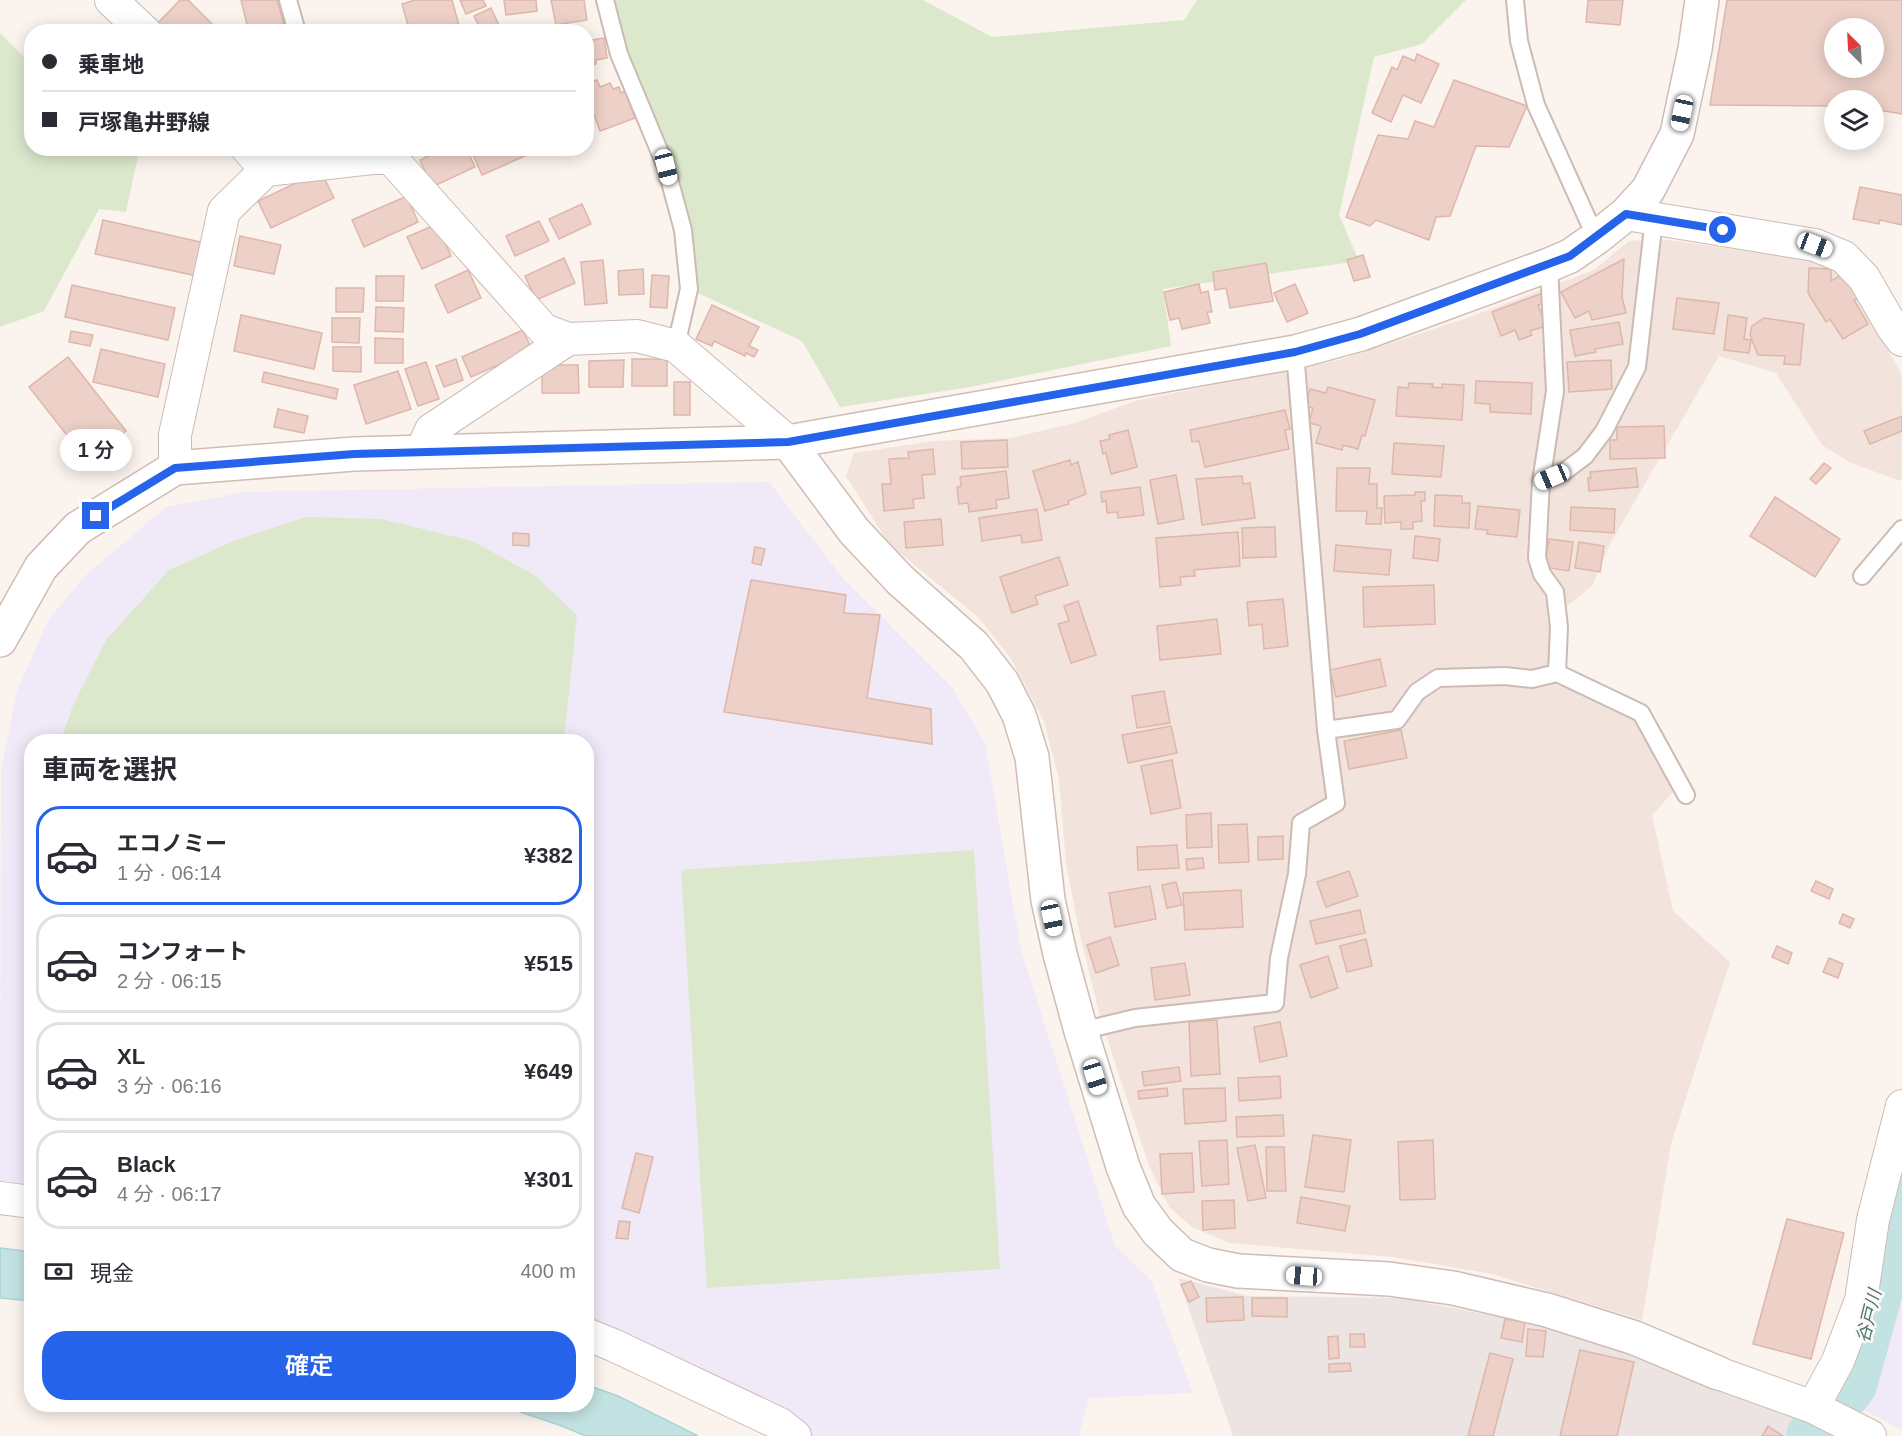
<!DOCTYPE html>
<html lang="ja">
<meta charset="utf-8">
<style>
body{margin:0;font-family:Helvetica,"Noto Sans JP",sans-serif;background:#f2f2f3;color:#2b2b33;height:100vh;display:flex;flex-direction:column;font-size:22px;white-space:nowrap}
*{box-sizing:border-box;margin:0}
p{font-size:20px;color:#7c7c81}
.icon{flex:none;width:33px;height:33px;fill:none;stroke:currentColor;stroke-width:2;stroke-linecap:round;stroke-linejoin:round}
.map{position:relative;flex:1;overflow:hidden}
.details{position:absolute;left:24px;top:734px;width:570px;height:678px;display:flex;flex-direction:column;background:#fff;border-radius:24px;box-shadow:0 3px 15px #0003}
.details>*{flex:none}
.guide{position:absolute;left:24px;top:24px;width:570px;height:132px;border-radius:24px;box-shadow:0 3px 15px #0003;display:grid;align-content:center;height:132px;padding:0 18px;background:#fff}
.needle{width:39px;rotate:336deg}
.buttons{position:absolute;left:1824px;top:18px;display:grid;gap:12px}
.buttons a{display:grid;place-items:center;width:60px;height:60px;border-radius:50%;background:#fff;box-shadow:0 3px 15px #0003;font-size:30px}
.end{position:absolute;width:27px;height:27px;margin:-14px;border:8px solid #2563eb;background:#fff;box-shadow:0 0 0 3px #fff}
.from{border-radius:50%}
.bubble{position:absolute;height:42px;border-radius:21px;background:#fff;box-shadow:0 3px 15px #0003;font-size:20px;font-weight:600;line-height:42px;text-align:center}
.car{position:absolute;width:18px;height:36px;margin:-18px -9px;border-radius:8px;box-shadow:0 0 4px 2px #0007;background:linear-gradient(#fff 24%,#345 0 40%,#fff 0 76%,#345 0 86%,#fff 0)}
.guide b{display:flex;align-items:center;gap:21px;height:57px;font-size:22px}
.guide b+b{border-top:2px solid #e1e1e2}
.guide i{width:15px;height:15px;background:#2b2b33}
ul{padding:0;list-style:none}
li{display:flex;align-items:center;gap:18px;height:99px;margin:0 12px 9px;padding:0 6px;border:3px solid #e1e1e2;border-radius:24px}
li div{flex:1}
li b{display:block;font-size:22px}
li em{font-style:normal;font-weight:600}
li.selected{border-color:#2563eb}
li>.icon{width:54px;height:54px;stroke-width:1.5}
h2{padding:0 18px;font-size:27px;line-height:72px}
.pay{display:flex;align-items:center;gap:15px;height:66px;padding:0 18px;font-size:22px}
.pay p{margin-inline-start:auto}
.action{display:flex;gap:12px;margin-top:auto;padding:12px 18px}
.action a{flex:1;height:69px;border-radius:24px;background:#2563eb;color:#fff;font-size:24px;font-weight:600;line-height:69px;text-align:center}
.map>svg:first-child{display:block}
.residential{fill:#f2e4dc}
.industrial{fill:#ebe4e2}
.education{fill:#f0e9f8}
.green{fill:#dce8cc}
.water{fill:#c3e3e3;stroke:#aad3d4;stroke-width:1.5}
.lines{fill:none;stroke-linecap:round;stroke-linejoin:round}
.river{stroke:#c3e3e3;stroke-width:50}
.building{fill:#edd1c8;stroke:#deb6aa;stroke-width:1.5;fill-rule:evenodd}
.lane-casing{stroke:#ccbbb3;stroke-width:20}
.street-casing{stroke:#ccbbb3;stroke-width:34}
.secondary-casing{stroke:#d1bcb4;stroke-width:36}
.lane{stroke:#fff;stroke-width:16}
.street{stroke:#fff;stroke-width:32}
.secondary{stroke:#fff;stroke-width:33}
.route{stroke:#2563eb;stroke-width:8}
.labels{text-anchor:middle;stroke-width:5;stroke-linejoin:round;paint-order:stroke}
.water-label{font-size:18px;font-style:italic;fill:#467677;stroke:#fdf8f3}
</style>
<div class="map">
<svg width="1902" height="1436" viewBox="0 0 1902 1436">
<rect width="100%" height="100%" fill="#fbf3ed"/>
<!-- residential -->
<path class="residential" d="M1660,239L1805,259L1841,267L1902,375V478L1900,481L1849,462L1822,445L1776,373L1719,356L1610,544L1592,586L1566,607L1564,685L1634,716L1674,791L1652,815L1673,911L1730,962L1671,1144L1642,1320L1492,1274L1393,1257L1230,1243L1192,1227L1169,1207L1149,1166L1100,1017L1078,926L1066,864L1059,780L1044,721L1011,659L979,618L889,544L846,476L854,453L934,441L1011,438L1075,423L1135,401L1339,360L1470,317L1594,270L1629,241Z"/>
<!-- industrial -->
<path class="industrial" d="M1178,1278L1248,1296L1401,1298L1525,1322L1837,1419L1821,1436H1233Z"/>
<!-- education -->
<g class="education">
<path d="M769,482L841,576L952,687L985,743L1021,950L1115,1246L1151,1280L1193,1393L1089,1398L1079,1436H809L675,1355L587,1319L586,741H32L31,1187L0,1183L1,772L17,691L48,620L85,576L166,507L246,492Z"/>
<path d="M1902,1293V1430L1862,1409Z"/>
</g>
<!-- green -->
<g class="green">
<path d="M605,0H923L992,37L1184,20L1197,0H1466L1422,44L1374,57L1339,215L1359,261L1163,289L1171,346L970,387L840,407L802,341L689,289L670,184Z"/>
<path d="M0,33L31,64L32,148H134L139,151L126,212L99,209L44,311L0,327Z"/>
<path d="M306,517L382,519L472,541L533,574L577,615L564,741H61L73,705L106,640L169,570L236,540Z"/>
<path d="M974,850L1000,1269L707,1288L681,870Z"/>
</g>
<!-- water -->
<g class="water">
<path d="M0,1248L31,1252V1301L0,1298Z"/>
<path d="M587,1385L618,1396L698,1436H586L559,1425L497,1404H586Z"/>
</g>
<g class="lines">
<!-- river -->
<path class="river" d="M1811,1436L1852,1385L1877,1295L1902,1185"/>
</g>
<!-- building -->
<g class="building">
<path d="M180,0H188L213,25L207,32H164L157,24Z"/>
<path d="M241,0H277L284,24L249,32Z"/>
<path d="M415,0H452L460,29L451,32H410L402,4Z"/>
<path d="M460,0H483L486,6L466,14Z"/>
<path d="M504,0H536L537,11L506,15Z"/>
<path d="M551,0H584L587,20L556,25Z"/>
<path d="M1588,0H1623L1620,25L1586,22Z"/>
<path d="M1727,0H1902V114L1874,109V100H1834V106L1710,105ZM1834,28H1874V68H1834Z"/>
<path d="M491,8L502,32H482L474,16Z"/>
<path d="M604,38L607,58L596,60V64L586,66V41Z"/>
<path d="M1417,54L1439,64L1421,103L1403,95L1391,122L1372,113L1392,67L1397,70L1403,56L1415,61Z"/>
<path d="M597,80L600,87L610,83L613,89L619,87L621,93L625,91L635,118L600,131L592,109L586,111V84Z"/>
<path d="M1454,80L1527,106L1509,147L1476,146L1450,216L1436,217L1429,240L1376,220L1370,226L1346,217L1378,135L1408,139L1415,121L1434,127Z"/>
<path d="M445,148H466L475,167L432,187L420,160Z"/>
<path d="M470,148H524L527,155L482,175Z"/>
<path d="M321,171L334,198L271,228L258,201Z"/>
<path d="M1860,187L1902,195V225L1880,220L1879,224L1853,219Z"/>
<path d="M407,196L418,222L364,247L352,220Z"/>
<path d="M582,204L591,224L559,239L549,219Z"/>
<path d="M103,220L205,243L197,276L95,254Z"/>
<path d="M539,221L549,241L515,256L506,236Z"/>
<path d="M437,224L451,256L422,269L407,237Z"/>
<path d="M240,236L281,245L274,274L234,266Z"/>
<path d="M1363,255L1370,277L1354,281L1347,260Z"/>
<path d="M564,258L575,283L536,300L525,276Z"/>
<path d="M1624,259L1622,297L1626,313L1592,320L1589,311L1575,318L1561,292Z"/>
<path d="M603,260L607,303L585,305L581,262Z"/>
<path d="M1266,263L1273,301L1230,308L1226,288L1215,290L1213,272Z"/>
<path d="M1809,268L1831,269V281L1843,274L1858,299L1854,300L1868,324L1843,339L1830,319L1826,322L1808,293Z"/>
<path d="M643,269L644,294L619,295L618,271Z"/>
<path d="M468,270L481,298L448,313L435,285Z"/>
<path d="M652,275L669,276L667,308L650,307Z"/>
<path d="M376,276H404L403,301H376Z"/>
<path d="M1199,284L1201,293L1208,291L1212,312H1207L1210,323L1182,329L1179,318L1170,320L1164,292Z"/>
<path d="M1295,284L1308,313L1287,322L1274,293Z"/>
<path d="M72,285L175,308L168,340L65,317Z"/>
<path d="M336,288H364L363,312H336Z"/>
<path d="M1540,294L1544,303L1538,305L1546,326L1530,331L1532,335L1519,340L1515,330L1501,336L1492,312Z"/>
<path d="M1677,298L1719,303L1714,334L1673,329Z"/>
<path d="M712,305L759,327L749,346L758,350L754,357L746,353L745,356L714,341L712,346L696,339Z"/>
<path d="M376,307L404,308L403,332L375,331Z"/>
<path d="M241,315L322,333L314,369L234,351Z"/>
<path d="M1728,315L1747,318L1744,339L1751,340L1749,353L1724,350Z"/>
<path d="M332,318H360L359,343L332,342Z"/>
<path d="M1764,318L1804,324L1800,365L1784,364L1785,356L1758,355L1750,335L1752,326Z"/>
<path d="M1619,322L1623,344L1595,349L1596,352L1575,356L1570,330Z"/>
<path d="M523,330L532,350L471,377L462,357Z"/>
<path d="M71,331L93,335L90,346L69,342Z"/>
<path d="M375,338L403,339V363H375Z"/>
<path d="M333,347H361V372L333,371Z"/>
<path d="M101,349L165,364L158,397L93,382Z"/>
<path d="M68,357L126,431L88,462L29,387Z"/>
<path d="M456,359L463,380L444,387L436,366Z"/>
<rect x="632" y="359" width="35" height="27"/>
<path d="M624,360L623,387H589V361Z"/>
<path d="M1611,360L1612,389L1569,392L1567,362Z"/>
<path d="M426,362L439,399L418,406L405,369Z"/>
<path d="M542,365H578L579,393H542Z"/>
<path d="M398,371L411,409L366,424L354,385Z"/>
<path d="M264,372L338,389L336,399L262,382Z"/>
<path d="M1476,381L1532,383L1531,414L1490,412V404L1475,403Z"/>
<rect x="674" y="382" width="16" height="33"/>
<path d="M1409,383L1433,384L1432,387L1442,388V384L1464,385L1462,420L1396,416L1398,387L1408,388Z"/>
<path d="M1328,387L1375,400L1365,436L1362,435L1358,449L1343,445L1342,450L1316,443L1321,426L1309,423L1313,408L1305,406L1310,389L1326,393Z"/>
<path d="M278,409L308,416L304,433L274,427Z"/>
<path d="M1285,410L1290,429L1285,430L1289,449L1205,467L1199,441L1192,442L1190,430Z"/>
<path d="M1902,416V431L1870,444L1864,431Z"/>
<path d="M1664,426L1665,458L1610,459V440H1617V427Z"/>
<path d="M1128,430L1137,467L1111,474L1106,453L1103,454L1100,441L1110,439L1109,435Z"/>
<path d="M1007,440L1008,467L962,469L961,442Z"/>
<path d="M1394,443L1444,446L1441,477L1392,474Z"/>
<path d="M933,449L935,474L922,475L924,498L913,499L914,508L884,511L882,484H891L889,459L909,458L908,452Z"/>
<path d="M1070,460L1071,465L1078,462L1086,494L1068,501L1069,504L1045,511L1033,471Z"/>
<path d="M1824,463L1831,468L1816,484L1810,479Z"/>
<path d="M1337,468H1370L1369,484H1377V508H1382L1381,524H1366L1367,511H1336Z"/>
<path d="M1636,468L1638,487L1589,491L1588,478H1591L1590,472Z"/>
<path d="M1006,471L1009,498L996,500L997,508L969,512L968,503L959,504L957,487L961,486L960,477Z"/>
<path d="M1176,475L1184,519L1158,524L1150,480Z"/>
<path d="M1242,476L1243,484L1250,483L1255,518L1202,525L1196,479Z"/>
<path d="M1140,487L1144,515L1118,518L1117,512L1107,513L1106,501L1102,502L1101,492Z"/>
<path d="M1415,492H1425V501H1421L1422,521L1413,522V529H1401V522L1385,523L1384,496L1415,495Z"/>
<path d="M1435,495L1462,496V503H1470L1469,528L1434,526Z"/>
<path d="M1775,497L1840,539L1815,577L1750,536Z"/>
<path d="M1478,506L1520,510L1517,537L1487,534L1488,530L1475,529Z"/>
<path d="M1571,507L1615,509L1614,533L1570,530Z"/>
<path d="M1037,509L1042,540L1022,543L1021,535L982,541L979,518Z"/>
<path d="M941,519L943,545L906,548L904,522Z"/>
<path d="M1275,527L1276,557L1243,558L1242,528Z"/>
<path d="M1238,532L1240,566L1194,570L1195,576L1180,577L1181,585L1160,587L1156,538Z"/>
<path d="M513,533L529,534V546L513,545Z"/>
<path d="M1415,536L1440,539L1438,561L1413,558Z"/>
<path d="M1549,539L1573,542L1569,571L1544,567Z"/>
<path d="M1579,542L1604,546L1600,572L1575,568Z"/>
<path d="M1336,545L1391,550L1389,575L1334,571Z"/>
<path d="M755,547L765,549L761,565L752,563Z"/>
<path d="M1059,557L1068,585L1035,596L1038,604L1012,613L1000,577Z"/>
<path d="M751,580L846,595L844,613L880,615L867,698L931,709L932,744L724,712Z"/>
<path d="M1434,585L1435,624L1364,627L1363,587Z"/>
<path d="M1283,599L1288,646L1264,649L1262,624L1249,626L1247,602Z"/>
<path d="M1078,601L1096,655L1071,663L1058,624L1069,621L1064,606Z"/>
<path d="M1217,619L1221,654L1160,660L1157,626Z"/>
<path d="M1380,659L1386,686L1336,697L1330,670Z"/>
<path d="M1164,691L1170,723L1137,728L1132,696Z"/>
<path d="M1171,726L1177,753L1128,763L1122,735Z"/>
<path d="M1401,730L1407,758L1349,769L1344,741Z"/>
<path d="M1172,760L1181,808L1151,814L1141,766Z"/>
<path d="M1211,813L1212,847L1187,848L1186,815Z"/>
<path d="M1247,824L1249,862L1219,863L1218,825Z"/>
<path d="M1283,836V859L1258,860V837Z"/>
<path d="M1177,845L1179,868L1138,870L1137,847Z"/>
<path d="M1203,858L1204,868L1187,870L1186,859Z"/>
<path d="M1349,871L1358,896L1326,907L1317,882Z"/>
<path d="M1816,881L1833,889L1829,899L1811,891Z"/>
<path d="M1176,882L1182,905L1167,908L1162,885Z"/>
<path d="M1150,886L1156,919L1115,927L1109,893Z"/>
<path d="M1241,890L1243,927L1185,930L1183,893Z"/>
<path d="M1360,910L1365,933L1316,944L1310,921Z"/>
<path d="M1843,914L1854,919L1850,928L1839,923Z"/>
<path d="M1110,937L1119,965L1096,973L1087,945Z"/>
<path d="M1366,939L1372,966L1347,972L1340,946Z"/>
<path d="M1777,946L1792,953L1788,964L1772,957Z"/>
<path d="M1328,956L1338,988L1311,998L1300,965Z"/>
<path d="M1829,958L1843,964L1838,978L1823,972Z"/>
<path d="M1185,963L1190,995L1155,1000L1151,968Z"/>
<path d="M1217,1020L1220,1074L1191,1076L1189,1022Z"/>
<path d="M1280,1022L1287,1056L1260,1062L1254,1027Z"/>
<path d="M1179,1067L1181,1081L1144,1086L1142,1072Z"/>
<path d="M1280,1076L1281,1098L1239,1101L1238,1078Z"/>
<path d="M1167,1088L1168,1096L1139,1099L1138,1091Z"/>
<path d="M1225,1088L1226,1121L1185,1124L1183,1089Z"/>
<path d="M1283,1115L1284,1136L1237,1137L1236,1117Z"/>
<path d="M1313,1135L1351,1140L1344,1192L1305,1187Z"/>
<path d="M1227,1140L1229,1184L1202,1186L1199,1141Z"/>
<path d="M1433,1140L1435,1199L1400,1200L1398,1142Z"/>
<path d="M1255,1145L1266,1198L1248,1201L1237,1148Z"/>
<path d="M1266,1147H1284L1286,1191H1267Z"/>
<path d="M636,1153L653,1157L639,1213L622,1208Z"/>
<path d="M1192,1153L1194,1192L1162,1194L1160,1154Z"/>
<path d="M1301,1197L1350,1206L1345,1231L1297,1223Z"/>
<path d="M1234,1200L1235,1228L1203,1230L1202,1201Z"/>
<path d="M1787,1219L1844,1233L1811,1359L1753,1344Z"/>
<path d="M619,1221L630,1222L628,1239L616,1238Z"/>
<path d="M1191,1281L1199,1297L1189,1302L1181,1285Z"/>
<path d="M1243,1297L1244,1320L1207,1322L1206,1298Z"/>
<path d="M1252,1298H1287V1317L1252,1316Z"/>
<path d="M1505,1319L1525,1322L1522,1342L1501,1338Z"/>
<path d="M1528,1329L1546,1331L1543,1357L1526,1356Z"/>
<path d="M1350,1334H1364L1365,1347H1350Z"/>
<path d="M1338,1336L1339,1358L1329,1359L1328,1337Z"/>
<path d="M1580,1350L1634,1362L1617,1436H1560Z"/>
<path d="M1490,1353L1513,1359L1493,1436H1468Z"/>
<path d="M1350,1363L1351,1371L1329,1372V1364Z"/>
<path d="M1768,1426L1783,1436H1762Z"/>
</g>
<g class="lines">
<!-- lane casing -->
<g class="lane-casing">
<g id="lane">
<path d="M288,0L297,32"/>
<path d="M605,0L619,54L666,167L683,230L689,289L676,346"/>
<path d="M1515,0L1519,41L1536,105L1596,238"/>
<path d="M1541,482L1564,472L1585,456L1604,431L1637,367L1654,219"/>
<path d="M1862,576L1902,529"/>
<path d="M1557,673L1641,713L1686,795"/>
<path d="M1326,730L1397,720L1417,692L1438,678L1505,676L1532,679L1557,673L1559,627L1555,592L1542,574L1537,558L1541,482L1555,391L1549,265"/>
<path d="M1081,1031L1135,1018L1275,1003L1279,958L1297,874L1301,823L1336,803L1326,730L1295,352"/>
</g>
</g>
<!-- street casing -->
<g class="street-casing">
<g id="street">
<path d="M111,0L145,32"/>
<path d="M247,148L266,170"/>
<path d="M1626,214L1815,245L1844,257L1864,278L1893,328L1902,340"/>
<path d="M421,452L431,430L568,339L637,336L676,346L788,442"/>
<path d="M175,468V435L224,211L266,170L372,158H391L544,330L568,339"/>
<path d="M0,1198L32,1202"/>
<path d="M586,1334L613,1345L780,1424L795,1436"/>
<path d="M1718,1373L1813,1407L1870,1436"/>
<path d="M1813,1407L1838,1361L1861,1300L1873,1220L1902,1106"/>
</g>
</g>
<!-- secondary casing -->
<g class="secondary-casing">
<g id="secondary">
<path d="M788,442L854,531L900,580L974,646L1002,682L1019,715L1032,757L1048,900L1060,954L1081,1031L1123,1167L1139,1206L1158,1232L1182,1255L1208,1265L1238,1271L1389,1279L1453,1288L1547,1310L1635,1338L1718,1373"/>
<path d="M0,640L41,567L78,528L175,468L354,454L788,442L1295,352L1361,334L1549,265L1570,256L1596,238L1626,214L1648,190L1677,134L1695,49L1702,0"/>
</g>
</g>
<!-- lane -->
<use href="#lane" class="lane"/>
<!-- street -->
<use href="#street" class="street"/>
<!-- secondary -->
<use href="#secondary" class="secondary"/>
</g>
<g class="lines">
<!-- route -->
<path class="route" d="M96,516L175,468L354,454L788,442L1295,352L1360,334L1570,256L1626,214L1723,230"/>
</g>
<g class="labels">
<!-- water labels -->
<g class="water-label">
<text transform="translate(1869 1316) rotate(-76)" y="6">谷戸川</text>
</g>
</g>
</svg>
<div class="buttons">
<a><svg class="needle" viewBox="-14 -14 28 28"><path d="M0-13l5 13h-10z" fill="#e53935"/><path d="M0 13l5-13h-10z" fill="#7c7c81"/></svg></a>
<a><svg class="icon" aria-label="layers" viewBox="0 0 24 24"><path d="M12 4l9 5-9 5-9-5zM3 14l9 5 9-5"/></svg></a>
</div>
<i class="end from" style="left:1723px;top:230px"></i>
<i class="end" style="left:96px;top:516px"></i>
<div class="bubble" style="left:60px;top:429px;width:72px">1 分</div>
<i class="car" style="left:1682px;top:113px;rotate:192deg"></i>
<i class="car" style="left:666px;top:167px;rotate:166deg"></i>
<i class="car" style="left:1815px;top:245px;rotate:111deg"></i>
<i class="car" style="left:1552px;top:477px;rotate:247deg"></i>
<i class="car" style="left:1052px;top:918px;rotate:168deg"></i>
<i class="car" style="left:1095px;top:1077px;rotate:163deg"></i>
<i class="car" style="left:1304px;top:1276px;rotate:274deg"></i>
<div class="guide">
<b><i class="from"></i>乗車地</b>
<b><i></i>戸塚亀井野線</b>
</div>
<section class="details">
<h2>車両を選択</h2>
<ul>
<li class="selected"><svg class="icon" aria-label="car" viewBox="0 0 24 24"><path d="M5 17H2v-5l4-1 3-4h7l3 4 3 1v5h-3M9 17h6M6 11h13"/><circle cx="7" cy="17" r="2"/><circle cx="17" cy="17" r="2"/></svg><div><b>エコノミー</b><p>1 分 · 06:14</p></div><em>¥382</em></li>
<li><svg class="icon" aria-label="car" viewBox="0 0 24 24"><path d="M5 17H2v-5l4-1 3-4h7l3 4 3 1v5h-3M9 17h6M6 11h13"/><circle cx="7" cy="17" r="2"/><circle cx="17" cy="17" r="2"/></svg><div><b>コンフォート</b><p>2 分 · 06:15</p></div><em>¥515</em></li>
<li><svg class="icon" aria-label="car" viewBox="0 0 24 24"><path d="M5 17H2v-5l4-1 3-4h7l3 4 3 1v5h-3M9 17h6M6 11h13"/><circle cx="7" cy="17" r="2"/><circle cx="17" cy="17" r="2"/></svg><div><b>XL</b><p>3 分 · 06:16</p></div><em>¥649</em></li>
<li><svg class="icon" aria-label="car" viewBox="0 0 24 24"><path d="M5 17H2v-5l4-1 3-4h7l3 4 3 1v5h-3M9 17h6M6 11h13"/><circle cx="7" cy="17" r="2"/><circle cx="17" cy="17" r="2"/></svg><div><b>Black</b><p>4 分 · 06:17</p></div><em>¥301</em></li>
</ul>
<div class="pay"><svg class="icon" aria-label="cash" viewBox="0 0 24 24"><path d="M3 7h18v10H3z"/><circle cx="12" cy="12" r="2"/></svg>現金<p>400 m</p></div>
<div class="action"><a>確定</a></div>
</section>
</div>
